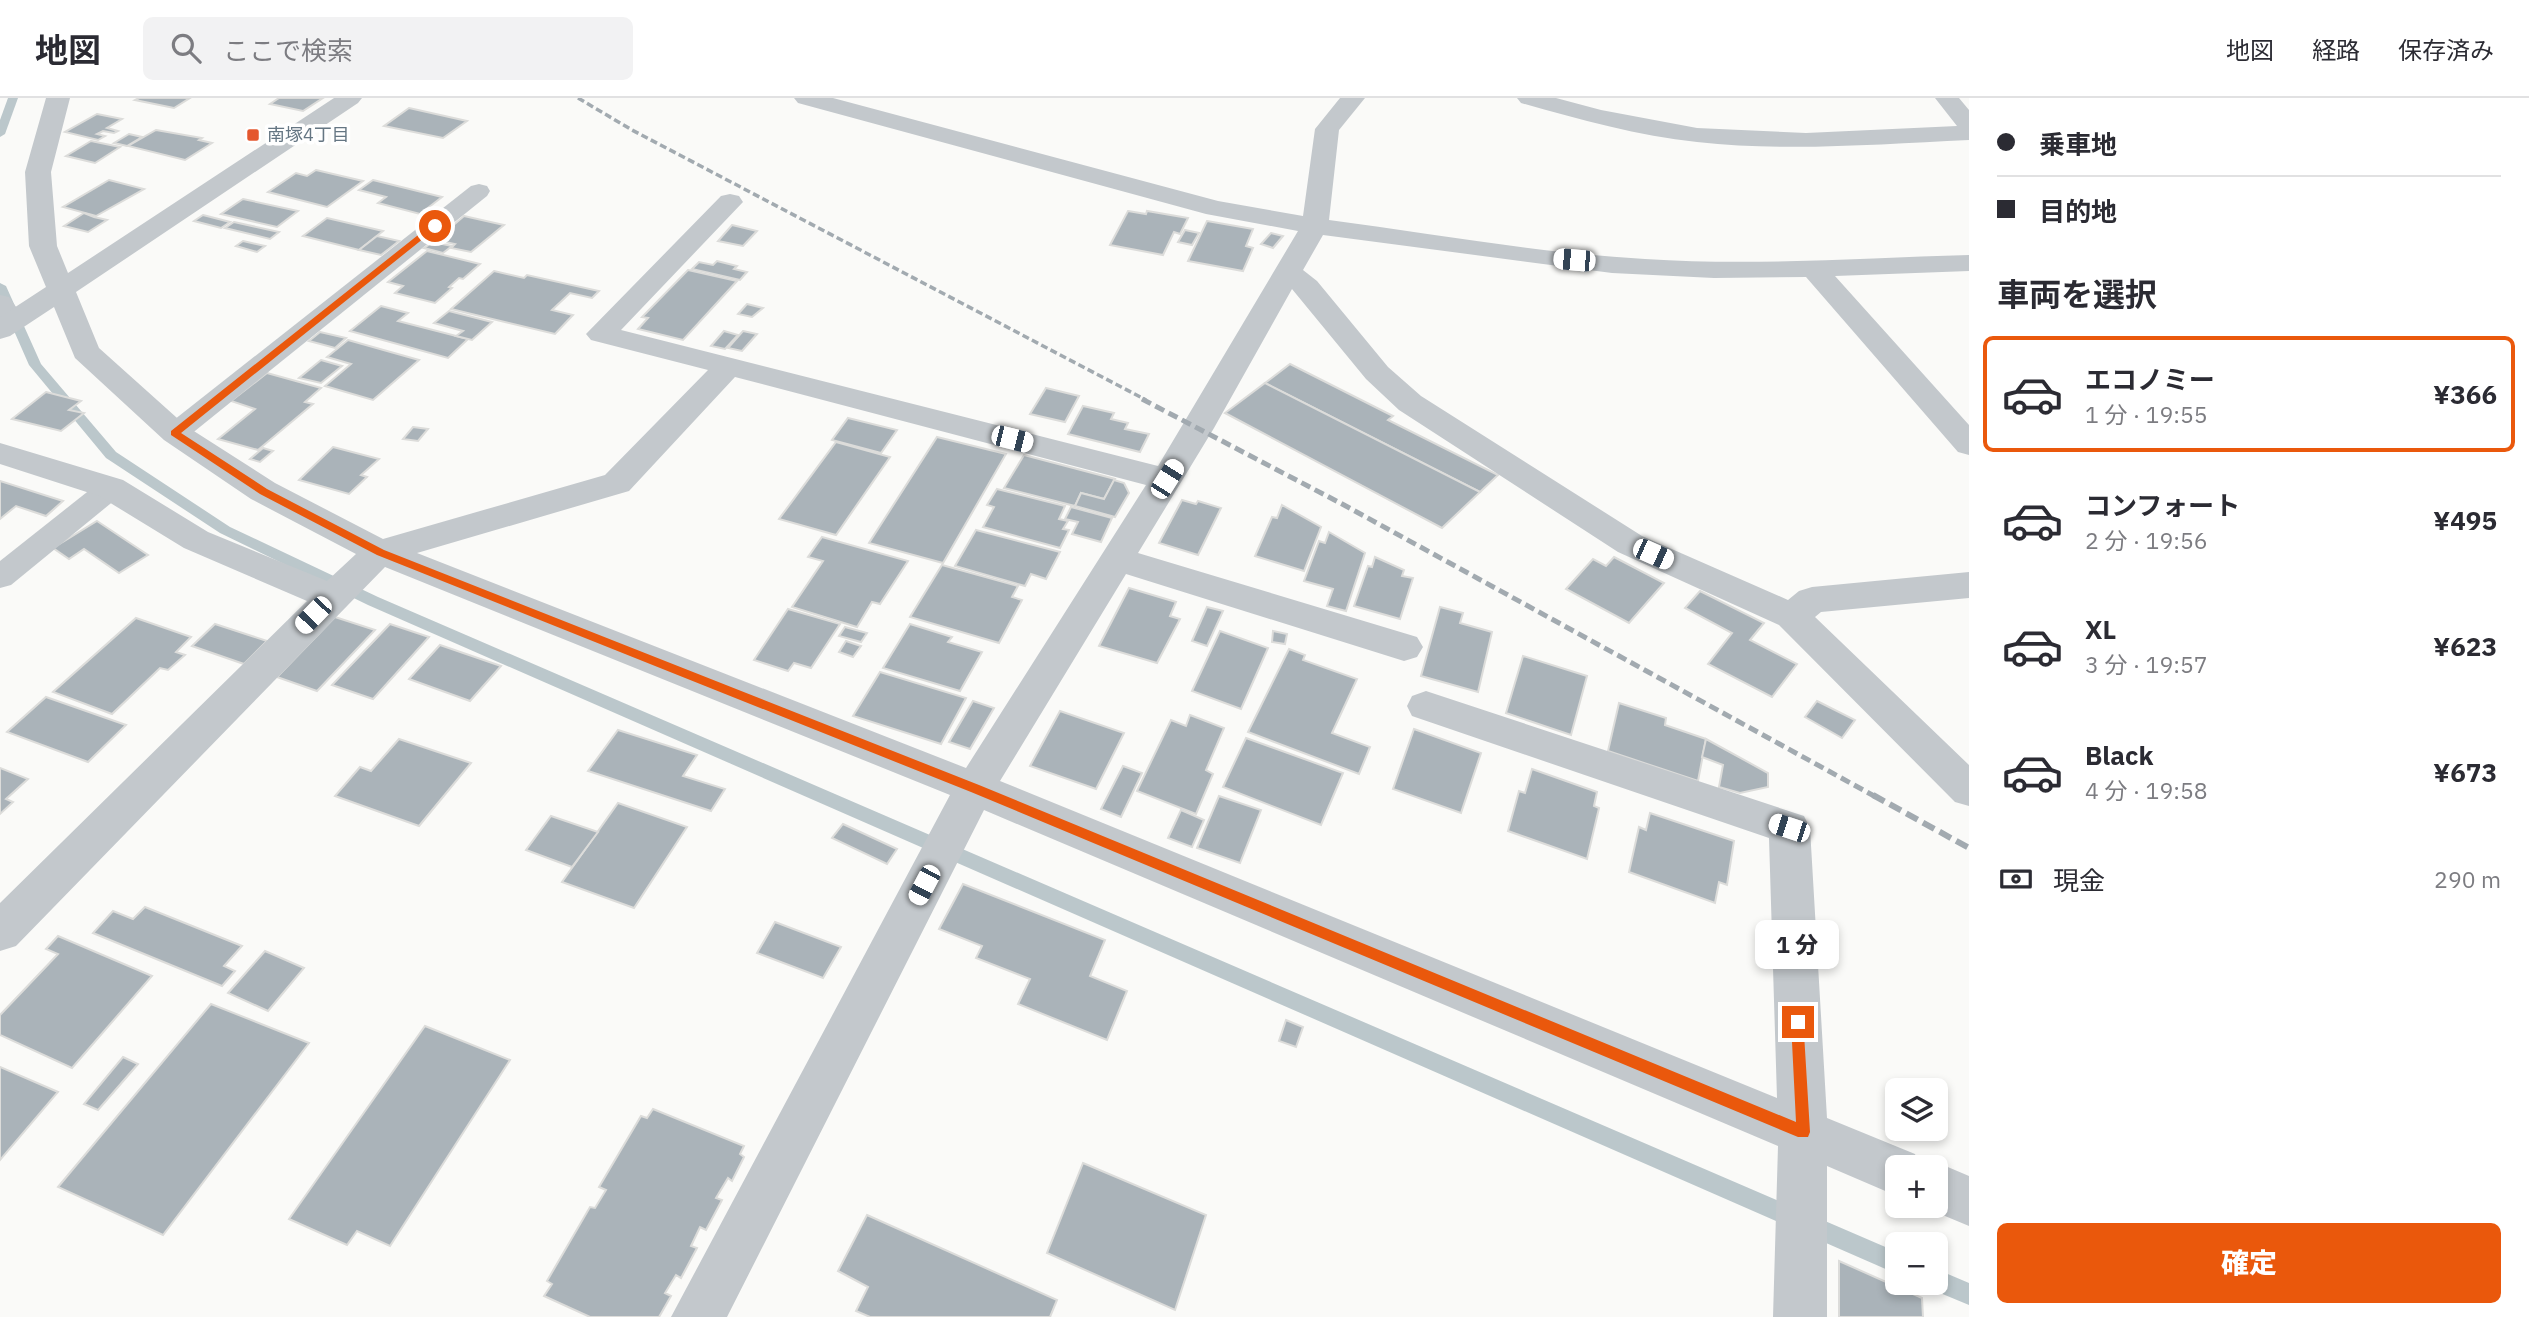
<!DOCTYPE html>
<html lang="ja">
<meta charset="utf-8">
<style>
body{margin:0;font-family:"IBM Plex Sans","Noto Sans JP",sans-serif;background:#f2f2f3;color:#2b2b33;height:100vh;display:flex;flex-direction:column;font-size:26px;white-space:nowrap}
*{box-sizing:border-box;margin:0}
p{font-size:23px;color:#7c7c81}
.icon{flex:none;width:38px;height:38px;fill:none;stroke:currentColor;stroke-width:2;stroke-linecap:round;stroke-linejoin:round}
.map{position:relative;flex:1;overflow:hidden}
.details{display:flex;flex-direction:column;background:#fff;width:560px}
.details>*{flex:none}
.guide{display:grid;align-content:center;height:154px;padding:0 28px;background:#fff}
.fabs{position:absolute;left:1885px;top:980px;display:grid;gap:14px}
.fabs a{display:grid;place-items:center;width:63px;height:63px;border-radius:10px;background:#fff;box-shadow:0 4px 10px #0003;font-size:35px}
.end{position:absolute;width:32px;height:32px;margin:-16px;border:9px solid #ea580c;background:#fff;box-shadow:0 0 0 4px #fff}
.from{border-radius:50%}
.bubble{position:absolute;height:49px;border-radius:10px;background:#fff;box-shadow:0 4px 10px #0003;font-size:23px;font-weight:800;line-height:49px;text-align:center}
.car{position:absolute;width:21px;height:42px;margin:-21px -10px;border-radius:9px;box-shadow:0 0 5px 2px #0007;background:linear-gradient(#fff 24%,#345 0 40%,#fff 0 76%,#345 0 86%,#fff 0)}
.guide b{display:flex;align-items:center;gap:24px;height:66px;font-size:26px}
.guide b+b{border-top:2px solid #e1e1e2}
.guide i{width:18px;height:18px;background:#2b2b33}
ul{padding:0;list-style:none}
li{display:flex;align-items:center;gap:21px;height:116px;margin:0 14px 10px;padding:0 14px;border:4px solid transparent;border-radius:10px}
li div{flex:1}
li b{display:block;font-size:26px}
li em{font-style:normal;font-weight:800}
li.current{border-color:#ea580c}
li>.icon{width:63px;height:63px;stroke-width:1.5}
h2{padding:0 28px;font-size:32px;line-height:84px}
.pay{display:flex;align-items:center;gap:18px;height:77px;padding:0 28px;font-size:26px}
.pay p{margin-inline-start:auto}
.primary-button{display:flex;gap:14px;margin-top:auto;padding:14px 28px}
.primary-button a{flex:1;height:80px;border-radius:10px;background:#ea580c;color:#fff;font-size:28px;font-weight:800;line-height:80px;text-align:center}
header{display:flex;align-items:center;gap:42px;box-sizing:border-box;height:98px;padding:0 35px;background:#fff;border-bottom:2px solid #e1e1e2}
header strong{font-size:33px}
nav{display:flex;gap:38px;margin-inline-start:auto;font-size:24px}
.search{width:490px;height:63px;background:#f2f2f3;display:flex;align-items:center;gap:18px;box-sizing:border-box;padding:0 24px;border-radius:10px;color:#7c7c81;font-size:26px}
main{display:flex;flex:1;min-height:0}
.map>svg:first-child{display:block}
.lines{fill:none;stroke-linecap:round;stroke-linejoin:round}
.stream{fill:#bbc7cb;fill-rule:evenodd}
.building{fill:#aab3b9;stroke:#dcdcda;stroke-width:2}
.service{fill:#c3c8cc;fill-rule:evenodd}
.minor{fill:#c3c8cc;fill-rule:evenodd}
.rail-far2{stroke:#a2aab0;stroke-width:3.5;stroke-dasharray:7 3.5;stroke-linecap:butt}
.rail-far1{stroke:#a2aab0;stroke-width:5;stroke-dasharray:10 5;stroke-linecap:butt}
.rail{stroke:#a2aab0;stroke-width:6;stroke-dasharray:13 6;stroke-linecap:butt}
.route{fill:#ea580c}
.poi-dot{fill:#e4572e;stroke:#fff;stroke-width:2.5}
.labels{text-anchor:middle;stroke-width:7;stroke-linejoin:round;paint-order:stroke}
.far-poi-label{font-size:18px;fill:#657683;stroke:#fff;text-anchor:start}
</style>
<header>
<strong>地図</strong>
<div class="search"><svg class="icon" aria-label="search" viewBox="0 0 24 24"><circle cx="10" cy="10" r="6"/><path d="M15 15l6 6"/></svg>ここで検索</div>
<nav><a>地図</a><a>経路</a><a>保存済み</a></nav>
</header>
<main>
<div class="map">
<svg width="1969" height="1219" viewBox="0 0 1969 1219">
<rect width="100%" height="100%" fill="#fafaf8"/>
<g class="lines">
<!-- stream -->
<g class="stream">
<path d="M8,0H18L5,36L0,39V22Z"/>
<path d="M0,185L6,188L41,266L116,354L230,429L378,499L1897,1154V1176L368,507L220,435L106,360L29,267L0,201Z"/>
<path d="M1936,1171L1969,1185V1207L1928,1190L1926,1185H1936Z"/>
</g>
</g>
<!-- building -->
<g class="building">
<path d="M139,0H190L174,10L135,2Z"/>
<path d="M279,0H323L303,13L270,6Z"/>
<path d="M409,10L467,23L443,40L384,28Z"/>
<path d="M97,16L122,21L107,30L118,33L114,35L103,33L97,36L105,38L98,42L65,34Z"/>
<path d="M156,32L202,40L199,42L212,45L185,62L128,48Z"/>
<path d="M129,36L142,39L127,48L114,45Z"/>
<path d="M91,43L120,49L95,65L66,58Z"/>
<path d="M316,72L363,83L327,109L268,94L296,75L307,78Z"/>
<path d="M109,82L144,91L96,118L63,109Z"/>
<path d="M373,82L442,99L420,116L378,105L386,99L359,92Z"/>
<path d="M243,101L298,113L277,129L221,116Z"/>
<path d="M1128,113L1146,116L1147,113L1188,120L1180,136L1174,134L1163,157L1110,147Z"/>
<path d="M84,115L94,119L107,122L88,134L64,128Z"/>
<path d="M203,117L230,124L221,130L194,123Z"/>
<path d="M464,118L504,127L471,154L451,150L455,146L436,142Z"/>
<path d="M327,120L383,133L359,152L303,138Z"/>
<path d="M1207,123L1253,131L1246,148L1253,150L1243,173L1188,163Z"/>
<path d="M234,124L279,134L270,141L225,130Z"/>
<path d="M732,127L757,133L743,148L718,143Z"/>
<path d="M1185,132L1199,135L1192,147L1178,144Z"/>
<path d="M1271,135L1283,138L1273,150L1261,146Z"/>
<path d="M377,138L399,143L381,157L359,152Z"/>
<path d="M243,143L265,148L257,154L236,148Z"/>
<path d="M433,144L452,148L443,155L424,150Z"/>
<path d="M427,153L480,166L463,181L459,180L449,189L452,190L435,205L395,195L403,188L388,184Z"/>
<path d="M717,163L737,168L734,171L747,174L740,182L692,171L699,164L713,167Z"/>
<path d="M688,172L737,183L683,242L638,231L648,220L642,219Z"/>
<path d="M494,173L524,180L527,177L599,193L592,200L570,195L552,212L573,217L555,236L451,211Z"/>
<path d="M747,206L763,210L752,219L738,216Z"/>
<path d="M381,208L408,215L398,223L468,241L448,260L350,233Z"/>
<path d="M449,213L492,224L472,242L456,238L463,233L434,225Z"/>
<path d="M724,233L738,237L725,251L711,248Z"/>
<path d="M743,233L757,236L742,253L728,250Z"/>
<path d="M320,234L346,240L335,250L309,243Z"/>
<path d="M348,242L419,262L373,302L325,288L351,266L327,259Z"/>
<path d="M321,262L342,268L321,285L299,280Z"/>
<path d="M1290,266L1393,318L1388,322L1498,377L1480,394L1265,285Z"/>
<path d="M267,275L321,290L305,304L313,306L258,352L218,341L255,311L231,303Z"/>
<path d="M1265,285L1480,394L1442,430L1225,315Z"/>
<path d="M1046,290L1079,298L1065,324L1030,316Z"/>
<path d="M46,294L81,303L69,312L84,315L61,333L12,321Z"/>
<path d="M1083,308L1114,315L1111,321L1128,325L1125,331L1149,336L1140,354L1068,336Z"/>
<path d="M848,320L897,332L881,355L832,342Z"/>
<path d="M413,329L428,331L418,343L403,341Z"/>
<path d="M937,339L1006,356L943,465L869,445Z"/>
<path d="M836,344L890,359L836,437L779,421Z"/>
<path d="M333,349L379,361L361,377L367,379L349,396L299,382Z"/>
<path d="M263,350L273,353L260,364L250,361Z"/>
<path d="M1024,357L1115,381L1104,401L1081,395L1075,408L1004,390Z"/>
<path d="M1114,382L1124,385L1129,395L1115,419L1075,408L1081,395L1104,401Z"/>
<path d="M0,383L63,403L46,418L16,408L0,421Z"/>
<path d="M997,391L1065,408L1059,421L1068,423L1063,431L1069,432L1060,450L983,429L994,409L987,407Z"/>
<path d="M1182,402L1196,406L1198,403L1221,410L1198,457L1159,445Z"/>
<path d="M1282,407L1321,429L1304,473L1255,458L1272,419L1277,420Z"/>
<path d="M1071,409L1112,420L1101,444L1072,436L1078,424L1065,421Z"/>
<path d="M97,423L148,457L119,475L84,451L69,461L53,450Z"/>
<path d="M976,432L1060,454L1046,481L1031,476L1025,488L955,468Z"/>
<path d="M1329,434L1365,455L1346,513L1327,508L1333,491L1304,483L1319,443L1325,445Z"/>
<path d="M822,439L908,463L880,506L872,504L857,529L792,509L823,463L808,459Z"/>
<path d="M1375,459L1404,472L1402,478L1413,480L1400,521L1354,508L1368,468L1372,469Z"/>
<path d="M1614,459L1664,485L1629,525L1566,491L1593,461L1606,468Z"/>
<path d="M942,467L1018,488L1012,499L1022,502L999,545L910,519Z"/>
<path d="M1129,490L1176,504L1170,518L1180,521L1157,565L1099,548Z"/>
<path d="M1700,493L1764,525L1750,542L1797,566L1772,599L1708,566L1732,535L1685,510Z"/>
<path d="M1207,509L1223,513L1207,548L1192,543Z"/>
<path d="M1440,509L1463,515L1460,525L1492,534L1478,594L1421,578Z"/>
<path d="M788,511L840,526L811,570L794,565L788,573L754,562Z"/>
<path d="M335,519L375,532L317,593L277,579Z"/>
<path d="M136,520L191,539L176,554L185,557L168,572L160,570L112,616L53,594Z"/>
<path d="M215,526L267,543L244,566L192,548Z"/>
<path d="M390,526L429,539L373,601L332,587Z"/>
<path d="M910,526L952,539L948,544L982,554L960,593L883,570Z"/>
<path d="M845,529L867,535L861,544L839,538Z"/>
<path d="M1220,533L1268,550L1241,611L1192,593Z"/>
<path d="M1273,533L1287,536L1285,546L1272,544Z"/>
<path d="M846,543L861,548L853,559L839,554Z"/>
<path d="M440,547L501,568L470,603L409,581Z"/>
<path d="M1289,551L1305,557L1303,562L1357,581L1332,635L1370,649L1359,676L1248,634Z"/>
<path d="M1523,558L1587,578L1571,637L1506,615Z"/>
<path d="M880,574L966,600L941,646L853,618Z"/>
<path d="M46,599L126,627L88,664L7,634Z"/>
<path d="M973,603L994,610L970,651L949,644Z"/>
<path d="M1817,603L1855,622L1842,640L1805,619Z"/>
<path d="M1619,605L1666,620L1665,627L1706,641L1698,683L1608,653Z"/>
<path d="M1060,613L1124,635L1096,691L1030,668Z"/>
<path d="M1190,617L1224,630L1206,672L1213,676L1196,716L1137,693L1171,622L1186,628Z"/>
<path d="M1414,631L1481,655L1461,715L1393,691Z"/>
<path d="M618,632L697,657L683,678L725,691L711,713L588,673Z"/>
<path d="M1246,640L1343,675L1321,727L1223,689Z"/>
<path d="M399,641L471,665L419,728L335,698L360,669L371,673Z"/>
<path d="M1706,641L1768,675V689L1740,695L1719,689L1723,667L1702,659Z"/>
<path d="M1123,668L1142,675L1121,719L1101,711Z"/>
<path d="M0,670L28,681L6,701L13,704L0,716Z"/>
<path d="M1532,671L1597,694L1594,708L1599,710L1587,761L1508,733L1519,693L1525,695Z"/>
<path d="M1219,698L1261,712L1240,765L1197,750Z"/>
<path d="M618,705L687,729L634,810L562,784Z"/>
<path d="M1181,712L1204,722L1192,749L1168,740Z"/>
<path d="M1650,715L1734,743L1727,787L1719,784L1715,805L1629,774L1639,729L1646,732Z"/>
<path d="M551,718L598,734L572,769L526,752Z"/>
<path d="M843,726L897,751L887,766L832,740Z"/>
<path d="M963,786L1105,842L1090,878L1127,893L1107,942L1018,906L1030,881L976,860L982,848L939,831Z"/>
<path d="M145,809L242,848L224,868L235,873L222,888L93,835L113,813L133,821Z"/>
<path d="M775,824L841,849L823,880L757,855Z"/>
<path d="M58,838L152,878L72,970L0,937V917L58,856L46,851Z"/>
<path d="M265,853L304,870L268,913L228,895Z"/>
<path d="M211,906L309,945L163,1137L58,1089Z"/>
<path d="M1286,922L1303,929L1296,949L1279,943Z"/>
<path d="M425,928L510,962L390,1148L357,1133L347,1147L289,1121Z"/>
<path d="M123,959L138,966L98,1012L84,1006Z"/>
<path d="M0,969L58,994L0,1062Z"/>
<path d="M653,1011L744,1048L740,1056L744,1059L732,1083L728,1080L716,1100L722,1102L706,1132L700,1129L691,1148L697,1150L681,1180L676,1177L665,1195L671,1198L659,1219H590L544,1198L552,1186L547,1183L590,1109L595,1110L606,1092L599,1089L641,1018L647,1020Z"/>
<path d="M1083,1065L1206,1117L1175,1212L1047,1155Z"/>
<path d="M867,1117L1057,1202L1050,1219H870L856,1213L868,1189L838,1173Z"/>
<path d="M1839,1163L1922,1200L1923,1219H1839Z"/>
</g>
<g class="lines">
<!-- service -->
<g class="service">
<path d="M479,86L487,88L490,93L487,98L185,341L175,344L165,341L161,335L165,329L471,88Z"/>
<path d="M0,197L9,199L26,223L22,228L13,231L4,228L0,222Z"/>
<path d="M111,381L121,383L125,390L121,397L11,487L0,490V463L101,383Z"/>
</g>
<!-- minor -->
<g class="minor">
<path d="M46,0H70L51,74L57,148L68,175L334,0H362L358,5L76,194L99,250L186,328L275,385L383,441L605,377L708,272L591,242L586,236L721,98L730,96L739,98L743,104L621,232L1158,368L1298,133L1206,116L798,5L794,0H833L1218,103L1303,118L1315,31L1340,0H1365L1339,32L1329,122C1434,136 1539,155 1645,161C1753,168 1861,160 1969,157V173L1835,178L1969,327V357L1958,354L1806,179L1714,180L1612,175L1323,137L1303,172L1317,183L1388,269L1421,298L1642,438L1788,502L1799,493L1812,489L1969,474V500L1821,514L1815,519L1969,667V708L1955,704L1779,527L1618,454L1399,312L1366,281L1292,191L1214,330L1138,455L1417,539L1423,549L1417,559L1404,563L1126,476L1000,683L1777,1000L1769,740L1412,618L1407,608L1412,598L1426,593L1804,718L1810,730L1827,1020L1915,1056L1920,1069H1897V1098L1827,1068V1219H1773L1778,1048L984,712L727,1219H671L950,697L385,469L16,848L0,853V805L307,503L184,450L99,398L0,366V345L123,382L208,434L327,483L356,456L251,401L164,342L75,260L54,209L10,238L0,241V219L46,189L29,148L25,74ZM735,279L1146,387L966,670L417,455L629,393Z"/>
<path d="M1517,0H1556L1601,12L1697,30L1806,35L1957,28L1935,0H1959L1969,12V42C1879,46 1787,54 1697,44C1638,38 1578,21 1521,5Z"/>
<path d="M1936,1064L1969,1078V1128L1921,1108H1936V1069H1923Z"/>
</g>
<!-- rail-far2 -->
<path class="rail-far2" d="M578,0L632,32L1146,302"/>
<!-- rail-far1 -->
<path class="rail-far1" d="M1142,301L1344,407L1876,699"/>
<!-- rail -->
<path class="rail" d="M1873,697L1969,750"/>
</g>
<!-- route -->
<path class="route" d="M432,126L439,128L181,335L267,391L384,452L979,687L1796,1024L1791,924L1793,919H1803L1810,1034L1808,1039H1798L971,694L377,457L260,396L171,337V333Z"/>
<!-- markers -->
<rect class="poi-dot" x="246" y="30" width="14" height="14" rx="3.5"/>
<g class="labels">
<!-- far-poi labels -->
<g class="far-poi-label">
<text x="267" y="43">南塚4丁目</text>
</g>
</g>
</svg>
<div class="fabs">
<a><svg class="icon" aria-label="layers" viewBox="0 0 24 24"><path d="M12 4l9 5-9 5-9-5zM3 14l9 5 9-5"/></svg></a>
<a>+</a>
<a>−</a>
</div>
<i class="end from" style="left:435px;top:128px"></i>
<i class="end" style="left:1798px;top:924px"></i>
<div class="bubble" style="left:1755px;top:822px;width:84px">1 分</div>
<i class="car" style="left:1574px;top:162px;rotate:275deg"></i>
<i class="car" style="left:1012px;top:341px;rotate:104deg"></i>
<i class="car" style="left:1167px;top:381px;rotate:32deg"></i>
<i class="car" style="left:1653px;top:456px;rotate:114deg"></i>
<i class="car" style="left:313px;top:517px;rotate:224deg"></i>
<i class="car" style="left:1789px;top:730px;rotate:288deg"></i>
<i class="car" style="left:924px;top:787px;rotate:208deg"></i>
</div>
<section class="details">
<div class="guide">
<b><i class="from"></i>乗車地</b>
<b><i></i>目的地</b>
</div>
<h2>車両を選択</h2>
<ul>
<li class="current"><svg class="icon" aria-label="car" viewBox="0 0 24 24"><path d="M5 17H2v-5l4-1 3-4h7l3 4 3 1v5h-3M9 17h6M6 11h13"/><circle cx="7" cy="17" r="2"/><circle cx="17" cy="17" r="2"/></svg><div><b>エコノミー</b><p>1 分 · 19:55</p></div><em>¥366</em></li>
<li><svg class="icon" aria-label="car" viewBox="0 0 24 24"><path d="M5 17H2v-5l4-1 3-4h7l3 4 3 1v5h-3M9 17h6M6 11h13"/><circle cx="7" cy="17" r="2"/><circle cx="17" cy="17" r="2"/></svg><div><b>コンフォート</b><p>2 分 · 19:56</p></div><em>¥495</em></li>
<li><svg class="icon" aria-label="car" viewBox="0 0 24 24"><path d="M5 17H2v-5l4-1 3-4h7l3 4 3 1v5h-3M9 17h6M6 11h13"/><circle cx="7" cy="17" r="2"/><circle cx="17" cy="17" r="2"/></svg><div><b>XL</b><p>3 分 · 19:57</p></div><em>¥623</em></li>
<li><svg class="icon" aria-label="car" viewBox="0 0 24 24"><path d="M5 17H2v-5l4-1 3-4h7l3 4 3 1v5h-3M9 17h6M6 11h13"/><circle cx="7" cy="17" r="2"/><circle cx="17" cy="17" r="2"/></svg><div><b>Black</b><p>4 分 · 19:58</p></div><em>¥673</em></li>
</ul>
<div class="pay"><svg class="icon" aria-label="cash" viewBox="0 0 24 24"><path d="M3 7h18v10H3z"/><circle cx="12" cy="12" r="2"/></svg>現金<p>290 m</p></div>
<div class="primary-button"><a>確定</a></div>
</section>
</main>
